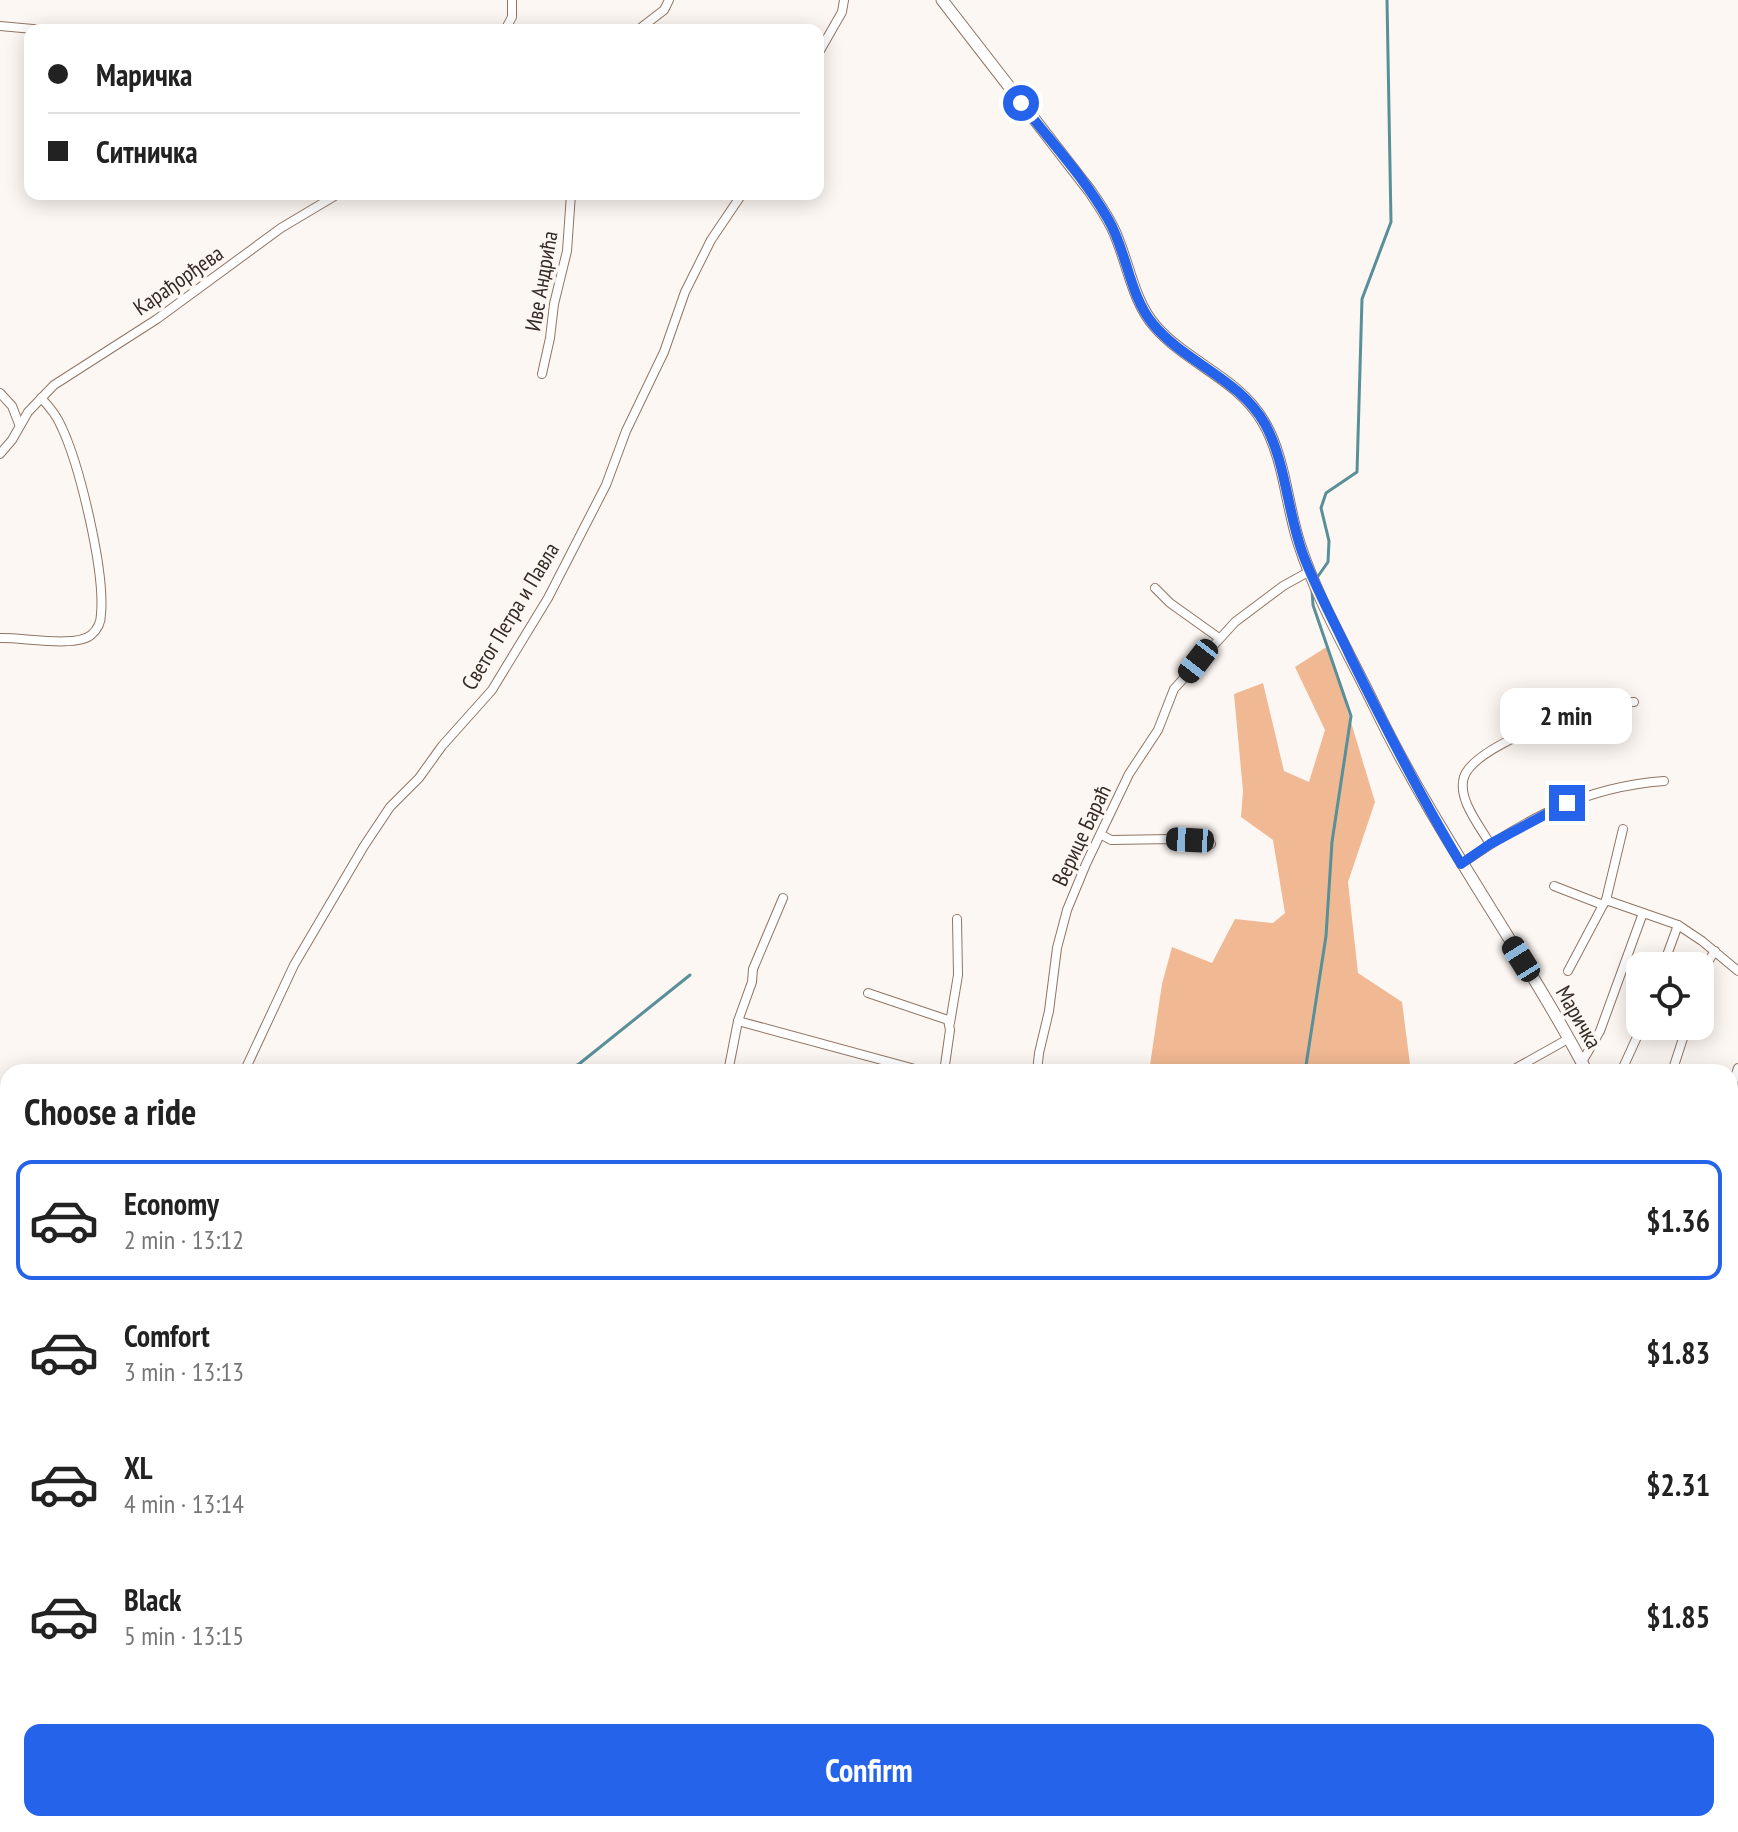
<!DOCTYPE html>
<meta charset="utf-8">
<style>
body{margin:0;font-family:"PT Sans Narrow",sans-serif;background:#f2f2f2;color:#222;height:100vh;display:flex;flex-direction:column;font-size:30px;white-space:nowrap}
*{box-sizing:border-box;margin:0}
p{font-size:26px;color:#767676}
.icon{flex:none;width:44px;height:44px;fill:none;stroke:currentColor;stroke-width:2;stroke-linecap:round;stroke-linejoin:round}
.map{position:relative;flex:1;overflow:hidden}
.drawer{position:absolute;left:0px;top:1064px;width:1738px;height:768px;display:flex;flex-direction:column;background:#fff;border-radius:24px 24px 0 0;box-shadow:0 4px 20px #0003}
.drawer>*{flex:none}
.hud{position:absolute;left:24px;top:24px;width:800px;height:176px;border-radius:16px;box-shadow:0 4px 20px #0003;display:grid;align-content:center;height:176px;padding:0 24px;background:#fff}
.tools{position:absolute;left:1626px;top:952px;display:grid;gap:16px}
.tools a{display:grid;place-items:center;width:88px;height:88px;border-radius:16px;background:#fff;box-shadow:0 4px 20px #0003;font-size:40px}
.end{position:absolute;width:36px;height:36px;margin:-18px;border:10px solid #2563eb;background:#fff;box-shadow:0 0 0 4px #fff}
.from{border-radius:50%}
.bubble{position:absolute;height:56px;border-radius:16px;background:#fff;box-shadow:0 4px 20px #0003;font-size:26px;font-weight:700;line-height:56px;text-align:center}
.car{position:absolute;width:24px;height:48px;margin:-24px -12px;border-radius:10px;box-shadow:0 0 6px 2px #0007;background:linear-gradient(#222 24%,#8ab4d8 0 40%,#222 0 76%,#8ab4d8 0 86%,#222 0)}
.hud b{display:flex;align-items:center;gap:28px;height:76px;font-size:30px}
.hud b+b{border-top:2px solid #e0e0e0}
.hud i{width:20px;height:20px;background:#222}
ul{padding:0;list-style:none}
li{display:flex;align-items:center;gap:24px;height:120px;margin:0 16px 12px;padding:0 8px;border:4px solid transparent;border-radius:16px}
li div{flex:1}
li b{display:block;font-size:30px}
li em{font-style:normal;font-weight:700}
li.active{border-color:#2563eb}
li>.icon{width:72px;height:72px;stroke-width:1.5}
h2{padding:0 24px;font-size:36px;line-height:96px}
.button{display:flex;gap:16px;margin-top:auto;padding:16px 24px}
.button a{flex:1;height:92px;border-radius:16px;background:#2563eb;color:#fff;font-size:32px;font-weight:700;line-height:92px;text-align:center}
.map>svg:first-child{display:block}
.green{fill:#f0b893}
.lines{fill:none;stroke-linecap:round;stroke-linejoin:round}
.stream{stroke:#588f99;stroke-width:3}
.street-casing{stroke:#907564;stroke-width:10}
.secondary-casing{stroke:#907564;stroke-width:13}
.street{stroke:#fff;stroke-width:8}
.secondary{stroke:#fff;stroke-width:11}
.route{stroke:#2563eb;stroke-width:10}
.labels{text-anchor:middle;stroke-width:7;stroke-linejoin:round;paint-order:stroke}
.street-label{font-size:22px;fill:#362b24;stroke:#fdf7f3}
</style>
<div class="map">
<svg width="1738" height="1832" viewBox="0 0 1738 1832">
<rect width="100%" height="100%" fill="#fdf7f3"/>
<!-- green -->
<g class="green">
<path d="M1328,646L1375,802L1348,882L1358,973L1402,1002L1411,1072H1149L1162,984L1172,947L1212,963L1235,919L1273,923L1285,913L1273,840L1241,817L1243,791L1234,694L1263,683L1284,771L1309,782L1325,730L1295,667Z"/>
<path d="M1730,1545L1738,1558V1672L1730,1669Z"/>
</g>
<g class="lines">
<!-- stream -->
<g class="stream">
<path d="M1316,579L1328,562L1329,541L1321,508L1326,493L1357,472L1362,299L1391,222L1387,0"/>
<path d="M561,1072L579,1064L690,975"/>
<path d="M1305,1072L1326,936L1332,842L1351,716L1313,605L1312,590"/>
<path d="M0,1727L8,1703"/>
<path d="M847,1832L860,1824"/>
<path d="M1057,1832L1059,1824"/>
</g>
<!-- street casing -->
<g class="street-casing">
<g id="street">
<path d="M0,26L44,30"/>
<path d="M505,30L512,17V0"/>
<path d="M638,30L664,10L669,0"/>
<path d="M818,54L842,12L844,0"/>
<path d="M542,374L550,338L554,304L567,251L571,194"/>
<path d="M0,393L12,406L19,424"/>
<path d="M0,454L12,440L28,412L54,385L157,319L281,228L338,194"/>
<path d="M1155,588L1170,603L1219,638"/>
<path d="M0,638C21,637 76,648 91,635C97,630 101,622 101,614C105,571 80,467 62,428C57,416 50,407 41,398"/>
<path d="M1102,835L1111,840L1172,839L1211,844"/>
<path d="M1490,844C1480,826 1457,799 1464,777C1474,747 1574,711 1604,705C1613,703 1624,703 1634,702"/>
<path d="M1461,864C1527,819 1583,787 1664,781"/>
<path d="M1554,886L1603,905L1606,900L1678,925L1702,941L1738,971"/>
<path d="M1606,900L1623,829"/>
<path d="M1663,966L1678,925"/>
<path d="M1568,971L1603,905"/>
<path d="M1700,986L1707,963L1715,951"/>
<path d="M868,993L948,1020L950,1030L944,1072"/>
<path d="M738,1021L926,1072"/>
<path d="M950,1023L958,975L957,919"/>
<path d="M1582,1062L1600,1031L1643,913"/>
<path d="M244,1072L294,965L364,846L390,807L419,778L442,746L492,690L548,598L606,485L626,431L664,352L685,292L711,240L742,194"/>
<path d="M728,1072L738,1021L752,982L753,969L783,898"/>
<path d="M1037,1072L1039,1053L1049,1011L1057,948L1067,910L1086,864L1129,774L1158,730L1174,689L1235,622L1283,586L1310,571"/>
<path d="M1509,1072L1568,1039"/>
<path d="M1621,1072L1642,1026"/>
<path d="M1672,1072L1687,1026"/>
<path d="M1730,1092L1738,1068"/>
<path d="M1730,1250L1738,1235"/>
<path d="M1730,1355H1738"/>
<path d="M0,1383L8,1394"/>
<path d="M0,1434L8,1421"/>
<path d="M0,1486L8,1490"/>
<path d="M1730,1681L1738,1685"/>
<path d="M1730,1756L1738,1752"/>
<path d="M354,1824L360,1832"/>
<path d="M561,1824L589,1832"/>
<path d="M528,1832L551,1824"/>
<path d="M978,1832L984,1824"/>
<path d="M1134,1832L1136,1824"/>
<path d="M1202,1832L1204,1824"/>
<path d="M1268,1832L1270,1824"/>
<path d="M1338,1832L1339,1824"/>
<path d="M1375,1832L1401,1824"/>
<path d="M1564,1832L1567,1824"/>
</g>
</g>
<!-- secondary casing -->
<g class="secondary-casing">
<g id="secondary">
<path d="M942,0L1090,191C1100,206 1111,221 1117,238C1129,267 1134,302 1155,326C1187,363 1238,378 1263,421C1285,458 1286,503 1299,543C1317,599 1349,653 1375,707C1436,834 1521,947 1587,1072"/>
<path d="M1730,1310L1738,1323"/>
</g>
</g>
<!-- street -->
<use href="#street" class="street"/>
<!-- secondary -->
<use href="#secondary" class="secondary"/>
</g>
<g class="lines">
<!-- route -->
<path class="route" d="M1021,103C1050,141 1084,177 1108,219C1127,251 1129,295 1153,324C1185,363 1239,378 1265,424C1287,465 1287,514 1304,557C1317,591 1335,623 1350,656C1385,727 1420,796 1461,864L1490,844L1567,803"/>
</g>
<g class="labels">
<!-- street labels -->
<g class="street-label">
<text transform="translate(178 280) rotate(-35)" y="8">Карађорђева</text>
<text transform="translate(541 281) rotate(-80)" y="8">Иве Андрића</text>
<text transform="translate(510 616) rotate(-59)" y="8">Светог Петра и Павла</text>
<text transform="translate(1081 835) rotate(-65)" y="8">Верице Бараћ</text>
<text transform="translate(1579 1017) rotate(60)" y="8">Маричка</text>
</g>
</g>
</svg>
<div class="tools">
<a><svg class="icon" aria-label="locate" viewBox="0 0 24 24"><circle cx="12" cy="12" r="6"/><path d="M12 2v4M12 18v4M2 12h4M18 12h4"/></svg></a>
</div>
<i class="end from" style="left:1021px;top:103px"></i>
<i class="end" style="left:1567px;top:803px"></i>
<div class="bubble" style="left:1500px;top:688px;width:132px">2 min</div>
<i class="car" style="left:1198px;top:661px;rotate:218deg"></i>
<i class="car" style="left:1190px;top:840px;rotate:273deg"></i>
<i class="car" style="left:1521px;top:959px;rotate:328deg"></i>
<div class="hud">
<b><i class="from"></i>Маричка</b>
<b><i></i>Ситничка</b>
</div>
<section class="drawer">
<h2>Choose a ride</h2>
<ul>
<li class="active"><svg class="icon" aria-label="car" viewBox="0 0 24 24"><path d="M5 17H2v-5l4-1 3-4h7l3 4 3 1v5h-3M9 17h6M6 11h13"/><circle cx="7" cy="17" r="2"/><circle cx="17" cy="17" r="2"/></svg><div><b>Economy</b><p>2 min · 13:12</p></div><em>$1.36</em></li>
<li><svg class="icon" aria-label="car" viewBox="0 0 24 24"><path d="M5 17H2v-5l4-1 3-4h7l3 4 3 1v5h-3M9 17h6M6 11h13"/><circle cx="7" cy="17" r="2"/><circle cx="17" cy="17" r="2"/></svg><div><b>Comfort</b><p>3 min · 13:13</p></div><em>$1.83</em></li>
<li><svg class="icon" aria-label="car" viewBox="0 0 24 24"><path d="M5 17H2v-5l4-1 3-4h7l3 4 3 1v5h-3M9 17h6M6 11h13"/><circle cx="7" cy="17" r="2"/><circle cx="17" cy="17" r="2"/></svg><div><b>XL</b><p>4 min · 13:14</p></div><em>$2.31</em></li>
<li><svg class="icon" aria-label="car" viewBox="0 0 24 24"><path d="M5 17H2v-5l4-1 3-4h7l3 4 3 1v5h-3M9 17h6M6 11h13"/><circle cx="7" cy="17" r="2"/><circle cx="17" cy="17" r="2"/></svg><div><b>Black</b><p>5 min · 13:15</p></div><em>$1.85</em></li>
</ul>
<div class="button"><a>Confirm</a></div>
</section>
</div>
